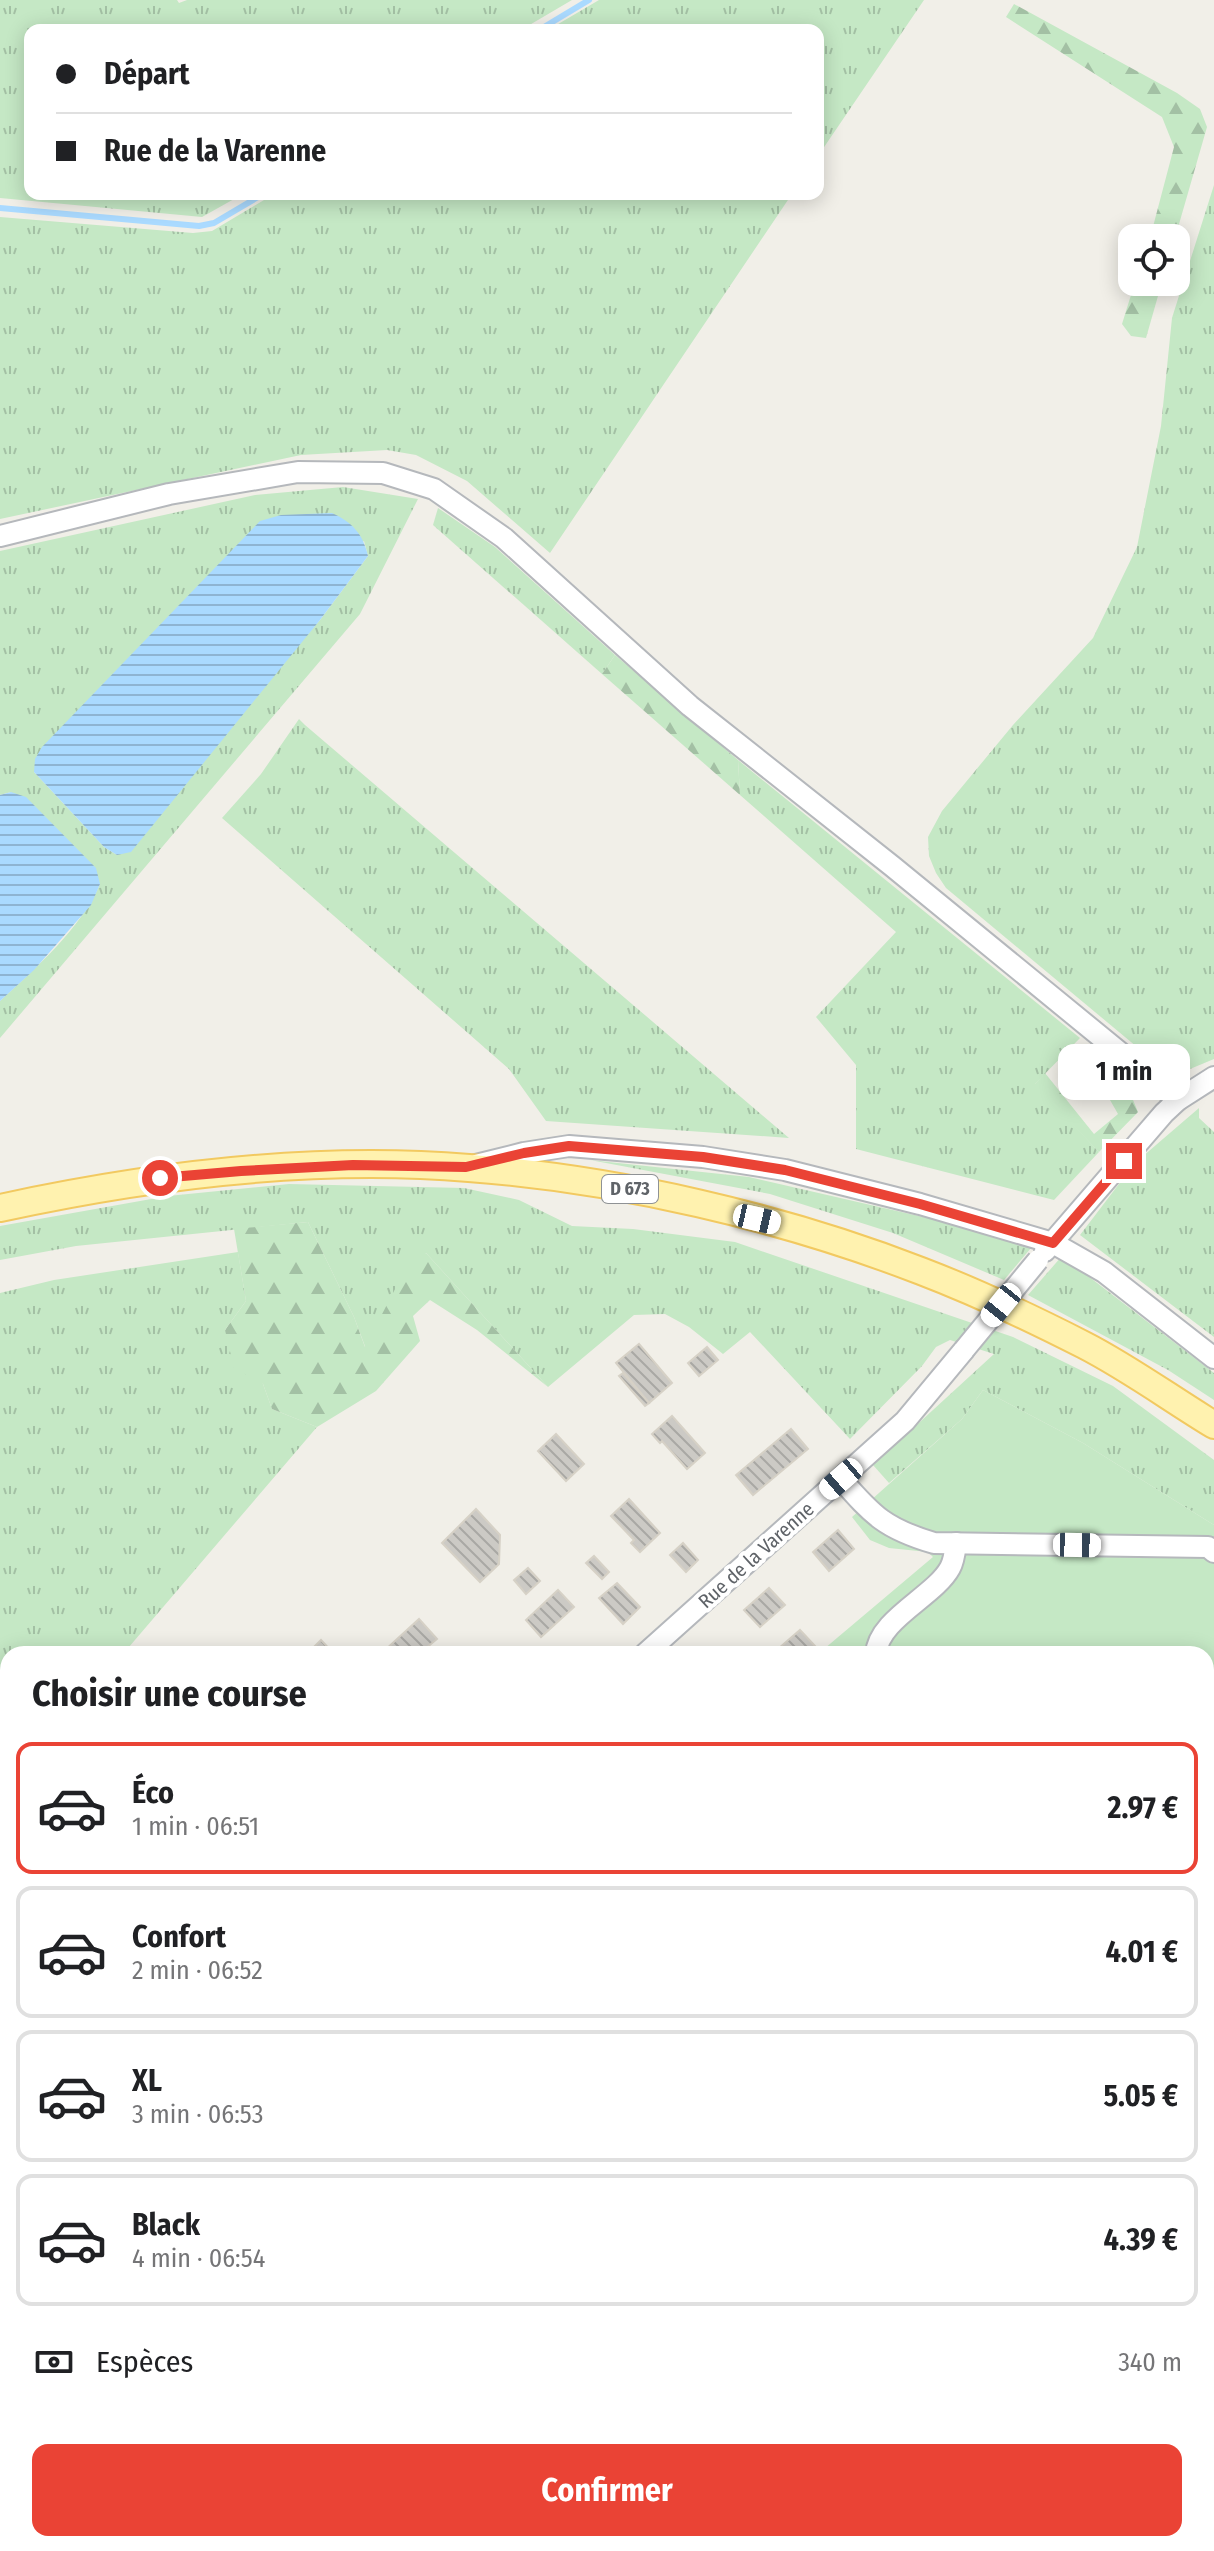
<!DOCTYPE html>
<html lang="fr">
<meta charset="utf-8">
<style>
body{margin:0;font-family:"Fira Sans Condensed",sans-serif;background:#f2f2f2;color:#202124;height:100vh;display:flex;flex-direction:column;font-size:30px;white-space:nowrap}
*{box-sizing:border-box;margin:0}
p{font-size:26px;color:#757577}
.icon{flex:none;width:44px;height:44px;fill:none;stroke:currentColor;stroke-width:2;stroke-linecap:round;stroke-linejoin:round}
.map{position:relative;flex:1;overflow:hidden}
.details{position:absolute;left:0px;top:1646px;width:1214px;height:906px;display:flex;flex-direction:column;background:#fff;border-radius:24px 24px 0 0;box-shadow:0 4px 20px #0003}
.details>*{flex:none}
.guide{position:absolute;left:24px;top:24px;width:800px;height:176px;border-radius:16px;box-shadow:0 4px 20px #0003;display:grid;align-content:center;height:176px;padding:0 32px;background:#fff}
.buttons{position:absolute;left:1118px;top:224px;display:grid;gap:16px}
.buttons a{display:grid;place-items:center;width:72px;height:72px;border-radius:16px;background:#fff;box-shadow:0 4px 20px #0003;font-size:40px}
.end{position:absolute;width:36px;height:36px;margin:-18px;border:10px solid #ea4335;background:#fff;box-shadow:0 0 0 4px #fff}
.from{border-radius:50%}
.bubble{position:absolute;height:56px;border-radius:16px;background:#fff;box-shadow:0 4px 20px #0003;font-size:26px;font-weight:700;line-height:56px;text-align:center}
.car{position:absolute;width:24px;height:48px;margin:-24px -12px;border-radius:10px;box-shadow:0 0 6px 2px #0007;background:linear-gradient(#fff 24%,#345 0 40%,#fff 0 76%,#345 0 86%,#fff 0)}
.guide b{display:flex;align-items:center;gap:28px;height:76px;font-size:30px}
.guide b+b{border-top:2px solid #e0e0e0}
.guide i{width:20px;height:20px;background:#202124}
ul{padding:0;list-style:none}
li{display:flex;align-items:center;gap:24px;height:132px;margin:0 16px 12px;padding:0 16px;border:4px solid #e0e0e0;border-radius:16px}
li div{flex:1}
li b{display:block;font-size:30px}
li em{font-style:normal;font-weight:700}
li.on{border-color:#ea4335}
li>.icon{width:72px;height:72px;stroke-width:1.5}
h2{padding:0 32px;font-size:36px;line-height:96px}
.pay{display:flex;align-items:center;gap:20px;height:88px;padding:0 32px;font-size:30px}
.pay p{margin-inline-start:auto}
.cta{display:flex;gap:16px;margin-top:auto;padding:16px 32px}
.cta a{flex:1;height:92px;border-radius:16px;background:#ea4335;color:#fff;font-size:32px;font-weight:700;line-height:92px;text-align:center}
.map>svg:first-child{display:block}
.grass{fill:url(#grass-tufts);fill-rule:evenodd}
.forest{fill:url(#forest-firs)}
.garden{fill:#c5e8c5}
.water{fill:url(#water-rules)}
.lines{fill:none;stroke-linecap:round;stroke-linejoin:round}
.stream{stroke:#aadaff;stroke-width:6}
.building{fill:url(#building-back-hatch);stroke:#d6d1c6;stroke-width:2}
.minor-casing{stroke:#b5b8bc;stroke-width:24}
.major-casing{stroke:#f2c960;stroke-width:30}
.minor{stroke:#fff;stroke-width:20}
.major{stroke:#fff2af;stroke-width:26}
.minor-bridge-casing{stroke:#b5b8bc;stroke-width:24;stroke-linecap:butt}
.minor-bridge{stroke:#fff;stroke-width:20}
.route{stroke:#ea4335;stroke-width:10}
.labels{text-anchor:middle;stroke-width:8;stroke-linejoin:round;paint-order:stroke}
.shield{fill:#fff;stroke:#8f9295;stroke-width:2}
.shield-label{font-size:18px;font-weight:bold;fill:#5f6368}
.street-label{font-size:20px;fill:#5f6368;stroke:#fff}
</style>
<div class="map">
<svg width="1214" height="2551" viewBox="0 0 1214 2551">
<defs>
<pattern id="grass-tufts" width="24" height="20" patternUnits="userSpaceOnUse" patternTransform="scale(2)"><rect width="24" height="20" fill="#c5e8c5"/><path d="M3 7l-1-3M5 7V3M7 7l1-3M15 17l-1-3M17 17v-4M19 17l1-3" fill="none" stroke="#a3c0a4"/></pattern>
<pattern id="forest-firs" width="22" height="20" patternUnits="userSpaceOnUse" patternTransform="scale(2)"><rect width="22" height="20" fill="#c5e8c5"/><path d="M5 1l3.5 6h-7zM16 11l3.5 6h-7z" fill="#a3c0a4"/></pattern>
<pattern id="water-rules" width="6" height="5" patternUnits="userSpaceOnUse" patternTransform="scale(2)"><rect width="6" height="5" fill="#aadaff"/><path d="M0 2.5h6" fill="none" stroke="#8eb4d2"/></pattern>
<pattern id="building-back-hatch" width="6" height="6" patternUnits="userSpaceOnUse" patternTransform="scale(2)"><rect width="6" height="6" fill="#cccac5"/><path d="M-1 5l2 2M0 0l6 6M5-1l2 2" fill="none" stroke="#a9a8a4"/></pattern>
</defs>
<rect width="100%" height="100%" fill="#f1efe8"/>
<!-- grass -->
<g class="grass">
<path d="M0,0H177L179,3L187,0H572L521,30H30V194H243L202,217L0,198Z"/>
<path d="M599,0H924L818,156V30H548Z"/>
<path d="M1214,185V1059L1178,1074L1161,1067L946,888L936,873L929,856L928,837L942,811L1013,725L1093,638L1137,547L1161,426L1172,318Z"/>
<path d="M274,194H792L550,553L467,481L416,455L387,450L301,455L0,519V217L193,233L212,231Z"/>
<path d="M343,487L418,499L360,614L0,1038V1001C36,968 81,928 100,884L11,792L0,795V551L255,495ZM364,541L368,556L320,620L117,855L104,847L34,772Z"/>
<path d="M438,508L495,547L615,655L602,674L433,525Z"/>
<path d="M299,719L305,725L789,1138L546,1121L509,1069L222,818L261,774Z"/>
<path d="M738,760L1080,1038L1035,1084L1099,1152L1054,1200L856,1149V1065L816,1017L896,932L740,795Z"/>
<path d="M1199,1108V1118L1214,1132V1337L1080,1235L1135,1163Z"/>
<path d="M590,1160L749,1177L997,1234L1031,1248L1004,1280L893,1233L770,1194Z"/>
<path d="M289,1184L464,1188L519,1200L572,1226L633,1229L735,1242L1013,1337L1113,1386L1214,1460V1525L1083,1443L983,1390L962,1419L889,1483L873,1465L994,1354L950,1340L936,1347L922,1366L850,1439L750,1332L723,1354L689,1327L665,1314L634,1315L548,1387L426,1253L366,1349L354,1317L308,1222L76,1246L0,1260V1226L168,1196Z"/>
<path d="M238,1252L246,1301L225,1330L263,1384L272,1409L317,1427L123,1654H8V1713L0,1706V1293L54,1280Z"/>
<path d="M1062,1256L1214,1373V1400L1168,1370L1028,1295Z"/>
<path d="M0,1769L8,1776V1898L0,1906Z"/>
<path d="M0,2468L8,2474V2544H47L56,2551H0Z"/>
<path d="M83,2544H252L246,2551H77Z"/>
<path d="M350,2544H896L904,2551H344Z"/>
</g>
<!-- forest -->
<g class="forest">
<path d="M1014,4L1177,93L1200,109L1207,127L1175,238H1150L1174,147L1162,117L1006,17Z"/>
<path d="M1135,282H1162L1146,338L1131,336L1122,324Z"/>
<path d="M615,655L738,760L740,795L602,674Z"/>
<path d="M1045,1073L1094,1134L1118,1114L1106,1093L1114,1082L1131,1095L1138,1112L1099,1152L1034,1085Z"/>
<path d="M308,1222L354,1317L365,1347L407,1266L426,1253L548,1387L477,1330L430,1300L413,1316L420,1341L376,1391L317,1427L272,1409L263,1384L234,1368L225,1330L246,1301L234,1229Z"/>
<path d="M1206,2374L1214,2381V2470L1206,2462Z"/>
<path d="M896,2544H1106L1112,2551H904Z"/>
</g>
<!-- garden -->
<path class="garden" d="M983,1390L1083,1443L1214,1525V2381L1206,2374V1654H818L933,1557L928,1552L889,1548L870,1540L852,1517L962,1419Z"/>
<!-- water -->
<g class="water">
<path d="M332,513C352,522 363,534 368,556L320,620L131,852L117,855L104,847L34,772L35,759L42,747L260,521L281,515Z"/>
<path d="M11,792L26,797L96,868L100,884L91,905L34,970L0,1001V795Z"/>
</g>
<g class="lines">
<!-- stream -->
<g class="stream">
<path d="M539,30L589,0"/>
<path d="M0,208L199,226L214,223L263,194"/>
</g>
</g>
<!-- building -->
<g class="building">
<path d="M639,1344L672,1383L649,1403L616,1363Z"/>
<path d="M707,1347L718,1360L699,1376L688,1363Z"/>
<path d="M623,1373L649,1403L645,1406L619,1376Z"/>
<path d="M672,1416L705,1453L687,1469L662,1441L660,1443L652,1434Z"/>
<path d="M791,1429L808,1449L753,1495L736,1475Z"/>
<path d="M556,1434L584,1464L566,1481L538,1451Z"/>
<path d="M629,1499L660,1533L640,1552L631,1543L634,1540L611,1516Z"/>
<path d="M476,1509L500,1535L499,1564L480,1582L442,1543Z"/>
<path d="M838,1530L854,1549L829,1571L813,1552Z"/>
<path d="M683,1543L698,1560L686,1572L670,1555Z"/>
<path d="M594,1556L609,1572L602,1579L586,1563Z"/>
<path d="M528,1568L540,1581L526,1594L514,1580Z"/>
<path d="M617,1583L640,1607L623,1624L599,1598Z"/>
<path d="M769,1588L785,1605L760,1627L744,1610Z"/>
<path d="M558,1590L574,1607L541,1637L526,1620Z"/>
<path d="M419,1619L437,1639L419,1654H387L384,1651Z"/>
<path d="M800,1630L815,1646L807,1654H784L779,1648Z"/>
<path d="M321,1640L334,1654H307Z"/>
<path d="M0,2041L8,2049V2091L0,2082Z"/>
<path d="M0,2153L8,2161V2197L0,2189Z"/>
<path d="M8,2232V2272L0,2280V2240Z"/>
</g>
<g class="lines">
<!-- minor casing -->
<g class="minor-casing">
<g id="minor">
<path d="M0,536L169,494L298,472L383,473L434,489L504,538L690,706L892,866L1178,1100"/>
<path d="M476,1165L524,1153L569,1146L703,1157L785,1170L920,1204L1053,1243L1104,1272L1214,1358"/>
<path d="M1045,1251L1164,1113L1178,1100L1214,1077"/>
<path d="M841,1479C873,1516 886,1529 934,1543L1208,1547L1214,1552"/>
<path d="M645,1654L905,1421L964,1350"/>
<path d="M876,1654C878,1619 934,1597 950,1568C954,1561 955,1551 956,1543"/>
<path d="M0,2374L8,2363"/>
</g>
</g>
<!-- major casing -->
<g class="major-casing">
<path id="major" d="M0,1208C152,1175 312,1155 469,1168C618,1179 782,1217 921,1271C976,1292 1031,1318 1084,1345C1129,1368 1171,1399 1214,1425"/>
</g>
<!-- minor -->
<use href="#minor" class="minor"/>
<!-- major -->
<use href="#major" class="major"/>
<!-- minor-bridge casing -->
<g class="minor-bridge-casing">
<path id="minor-bridge" d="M964,1350L1038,1260"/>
</g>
<!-- minor-bridge -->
<use href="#minor-bridge" class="minor-bridge"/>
</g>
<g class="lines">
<!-- route -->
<path class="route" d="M160,1178L241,1171L353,1165L466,1167L524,1153L569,1146L703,1157L785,1170L920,1204L1053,1243L1124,1161"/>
</g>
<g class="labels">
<!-- shield labels -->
<rect class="shield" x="602" y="1175" width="56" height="28" rx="6"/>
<g class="shield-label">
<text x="630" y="1195">D 673</text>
</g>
<!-- street labels -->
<g class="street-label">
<text transform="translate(756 1555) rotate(-42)" y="7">Rue de la Varenne</text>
</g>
</g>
</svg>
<div class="buttons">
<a><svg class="icon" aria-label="locate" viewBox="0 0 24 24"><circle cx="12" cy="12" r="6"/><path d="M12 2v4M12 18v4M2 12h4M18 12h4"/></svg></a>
</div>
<i class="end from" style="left:160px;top:1178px"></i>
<i class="end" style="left:1124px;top:1161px"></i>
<div class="bubble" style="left:1058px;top:1044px;width:132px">1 min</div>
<i class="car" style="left:757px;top:1219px;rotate:103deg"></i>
<i class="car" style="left:1001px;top:1305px;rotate:219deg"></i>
<i class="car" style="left:841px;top:1479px;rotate:229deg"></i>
<i class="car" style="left:1077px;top:1545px;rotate:91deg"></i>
<div class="guide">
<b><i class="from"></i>Départ</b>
<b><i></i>Rue de la Varenne</b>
</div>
<section class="details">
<h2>Choisir une course</h2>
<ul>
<li class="on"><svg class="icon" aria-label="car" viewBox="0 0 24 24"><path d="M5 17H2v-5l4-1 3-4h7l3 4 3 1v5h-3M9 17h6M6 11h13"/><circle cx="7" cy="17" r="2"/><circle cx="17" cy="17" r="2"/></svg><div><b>Éco</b><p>1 min · 06:51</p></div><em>2.97 €</em></li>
<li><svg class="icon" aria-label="car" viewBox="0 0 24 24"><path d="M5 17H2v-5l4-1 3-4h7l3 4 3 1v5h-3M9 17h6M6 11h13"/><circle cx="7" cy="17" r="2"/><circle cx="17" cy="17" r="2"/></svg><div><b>Confort</b><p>2 min · 06:52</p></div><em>4.01 €</em></li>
<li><svg class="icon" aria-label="car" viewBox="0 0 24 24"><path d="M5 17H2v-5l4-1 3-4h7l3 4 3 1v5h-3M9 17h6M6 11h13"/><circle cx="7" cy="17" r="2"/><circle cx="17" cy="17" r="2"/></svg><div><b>XL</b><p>3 min · 06:53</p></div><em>5.05 €</em></li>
<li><svg class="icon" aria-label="car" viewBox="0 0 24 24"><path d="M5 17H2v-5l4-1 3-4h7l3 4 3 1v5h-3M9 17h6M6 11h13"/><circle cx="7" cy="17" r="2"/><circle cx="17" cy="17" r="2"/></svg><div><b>Black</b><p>4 min · 06:54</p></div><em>4.39 €</em></li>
</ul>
<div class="pay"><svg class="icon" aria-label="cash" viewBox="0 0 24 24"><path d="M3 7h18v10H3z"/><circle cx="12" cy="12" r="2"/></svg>Espèces<p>340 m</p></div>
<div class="cta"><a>Confirmer</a></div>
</section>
</div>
